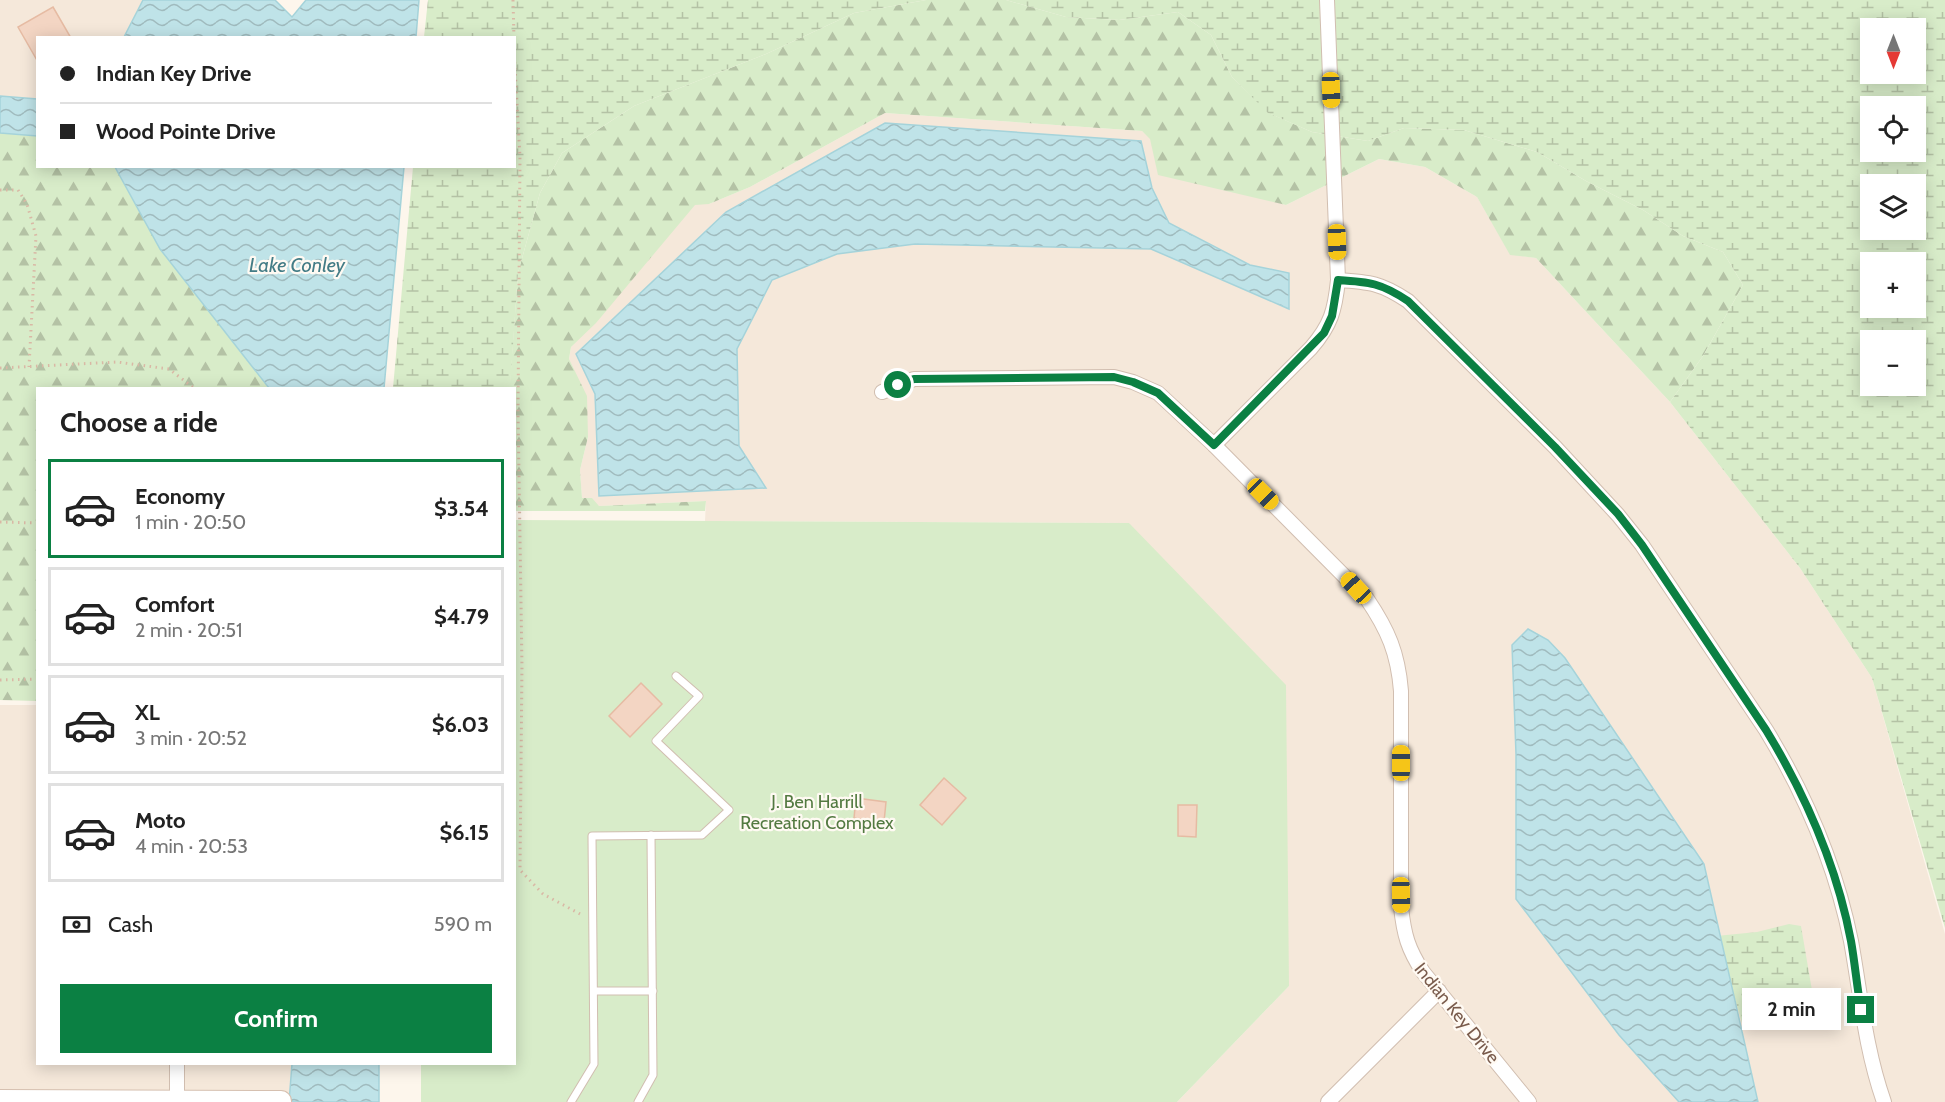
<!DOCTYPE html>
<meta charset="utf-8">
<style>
body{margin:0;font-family:Cabin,sans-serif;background:#f2f2f2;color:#222;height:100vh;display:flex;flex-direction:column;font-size:22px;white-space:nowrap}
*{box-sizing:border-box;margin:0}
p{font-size:20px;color:#767676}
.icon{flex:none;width:33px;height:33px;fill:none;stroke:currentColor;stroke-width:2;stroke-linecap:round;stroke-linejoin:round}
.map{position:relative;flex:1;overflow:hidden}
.sheet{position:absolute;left:36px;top:387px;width:480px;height:678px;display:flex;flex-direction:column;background:#fff;border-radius:0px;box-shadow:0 3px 15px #0003}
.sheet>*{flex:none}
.guide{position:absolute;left:36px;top:36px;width:480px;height:132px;border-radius:0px;box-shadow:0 3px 15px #0003;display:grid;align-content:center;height:132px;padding:0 24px;background:#fff}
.needle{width:39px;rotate:180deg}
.fabs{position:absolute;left:1860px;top:18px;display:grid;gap:12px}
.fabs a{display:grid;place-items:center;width:66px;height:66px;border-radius:0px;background:#fff;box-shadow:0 3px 15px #0003;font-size:30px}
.end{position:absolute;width:27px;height:27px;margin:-14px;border:8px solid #0b8043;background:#fff;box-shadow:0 0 0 3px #fff}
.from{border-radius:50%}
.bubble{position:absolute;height:42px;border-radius:0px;background:#fff;box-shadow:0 3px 15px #0003;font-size:20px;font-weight:800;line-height:42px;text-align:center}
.car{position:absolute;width:18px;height:36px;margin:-18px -9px;border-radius:8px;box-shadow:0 0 4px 2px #0007;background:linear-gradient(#f5c518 24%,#345 0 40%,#f5c518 0 76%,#345 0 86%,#f5c518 0)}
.guide b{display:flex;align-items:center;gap:21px;height:57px;font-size:22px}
.guide b+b{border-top:2px solid #e0e0e0}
.guide i{width:15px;height:15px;background:#222}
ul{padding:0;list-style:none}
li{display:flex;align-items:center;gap:18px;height:99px;margin:0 12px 9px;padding:0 12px;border:3px solid #e0e0e0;border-radius:0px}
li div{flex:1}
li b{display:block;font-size:22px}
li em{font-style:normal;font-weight:800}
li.on{border-color:#0b8043}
li>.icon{width:54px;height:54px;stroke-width:1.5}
h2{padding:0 24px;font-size:27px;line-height:72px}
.pay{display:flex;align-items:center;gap:15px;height:66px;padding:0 24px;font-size:22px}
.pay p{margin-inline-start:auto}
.primary-button{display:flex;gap:12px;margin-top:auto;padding:12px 24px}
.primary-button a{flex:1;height:69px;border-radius:0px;background:#0b8043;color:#fff;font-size:24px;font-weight:800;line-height:69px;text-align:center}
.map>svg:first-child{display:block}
.residential{fill:#f5e8da}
.forest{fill:url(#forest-firs)}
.wetland{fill:url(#wetland-marsh);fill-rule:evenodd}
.park{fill:#d8ecc9}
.water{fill:url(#water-waves);stroke:#a5d3da;stroke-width:1.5}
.building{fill:#f3d5c3;stroke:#e6bba3;stroke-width:1.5}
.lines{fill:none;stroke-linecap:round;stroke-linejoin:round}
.lane-casing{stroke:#d1beb0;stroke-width:9}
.street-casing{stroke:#d1beb0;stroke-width:16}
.secondary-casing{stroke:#d6c0b0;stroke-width:22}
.path{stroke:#d9b8a5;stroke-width:3;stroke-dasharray:1.5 4.5;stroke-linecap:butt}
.lane{stroke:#fff;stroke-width:7}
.street{stroke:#fff;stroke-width:14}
.secondary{stroke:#fff;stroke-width:20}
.route{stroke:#0b8043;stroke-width:8}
.labels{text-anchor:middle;stroke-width:4.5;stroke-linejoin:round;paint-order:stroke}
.park-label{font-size:18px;fill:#537a41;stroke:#fffaf3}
.street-label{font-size:18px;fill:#7a5c4d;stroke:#fffaf3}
.water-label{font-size:20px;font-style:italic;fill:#437c86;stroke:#fffaf3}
</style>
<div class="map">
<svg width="1945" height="1102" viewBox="0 0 1945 1102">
<defs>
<pattern id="forest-firs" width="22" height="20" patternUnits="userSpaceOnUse" patternTransform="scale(1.5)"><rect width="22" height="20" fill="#d8ecc9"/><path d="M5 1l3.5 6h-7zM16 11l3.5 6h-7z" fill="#b4c2a5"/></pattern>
<pattern id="wetland-marsh" width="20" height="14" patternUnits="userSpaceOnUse" patternTransform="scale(1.5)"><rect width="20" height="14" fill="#d8ecc9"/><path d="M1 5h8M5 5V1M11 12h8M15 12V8" fill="none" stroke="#b4c2a5"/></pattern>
<pattern id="water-waves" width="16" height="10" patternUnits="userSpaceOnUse" patternTransform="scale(1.5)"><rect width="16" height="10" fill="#bfe3e8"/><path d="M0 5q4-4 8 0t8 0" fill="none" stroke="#a0bbbe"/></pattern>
</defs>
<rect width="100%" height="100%" fill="#fdf6ec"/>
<!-- residential -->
<g class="residential">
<path d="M0,0H171L152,37L38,38L37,117L0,114Z"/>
<path d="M885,113L1142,131L1150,138L1240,193L1286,205L1379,159L1425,167L1477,197L1510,254L1536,258L1670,402L1800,568L1872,678L1945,934V1102H1177L1289,986L1129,523L705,521L706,501L599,506L582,499L580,470L588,437L569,359L571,347L695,204H709L750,187Z"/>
<path d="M0,705H37L38,1064H310L307,1102H0Z"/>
</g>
<!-- forest -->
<g class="forest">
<path d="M926,0H1006L1066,17L1119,20L1178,12L1211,35L1232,77L1269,113L1312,132L1368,141L1404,128L1464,130L1537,152L1586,181L1643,210L1683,236L1723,252L1743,285L1703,356L1670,402L1536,258L1510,255L1477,197L1425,167L1379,159L1286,205L1158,175L1150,139L1142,131L885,113L750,187L709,204L695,205L596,323L571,347L569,359L587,396L588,437L580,470L582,498H592L599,506L706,501L705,511H515L514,388H510V382L518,273L540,193L562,153L634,106L766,54L854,13Z"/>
<path d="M0,133L37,136L38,166L115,167L160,249L269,388H38L37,701L0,700Z"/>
</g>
<!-- wetland -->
<g class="wetland">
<path d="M428,0H926L854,13L766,54L634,106L562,153L540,193L518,273L510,388H393L413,167L514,166V38L424,37Z"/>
<path d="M1006,0H1945V928L1872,678L1800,568L1670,402L1703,356L1743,285L1723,252L1683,236L1643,210L1586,181L1537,152L1464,130L1404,128L1368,141L1312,132L1268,113L1232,77L1211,35L1178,12L1119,20L1066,17ZM1870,28H1916V74H1870ZM1870,106H1916V152H1870ZM1870,184H1916V230H1870ZM1870,262H1916V308H1870ZM1870,340H1916V386H1870Z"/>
<path d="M1789,924L1801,926L1815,1008L1784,1010L1742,1023L1716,936L1757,932Z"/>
</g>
<!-- park -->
<path class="park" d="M515,520L1129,523L1286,685L1289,986L1177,1102H421V1064H514Z"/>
<!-- water -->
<g class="water">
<path d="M143,0H275L292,17L306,0H419L416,37H124Z"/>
<path d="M0,96L37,99V136L0,133Z"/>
<path d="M885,123L1141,141L1152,188L1169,223L1250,265L1289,273V309L1151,249L915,244L837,254L772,280L737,349L739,446L766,488L599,496L595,394L576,354L726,212Z"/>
<path d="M115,167H404L384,388H269L160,249Z"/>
<path d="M1528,629L1548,640L1565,658L1704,864L1758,1102H1679L1619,1035L1516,899V754L1512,645Z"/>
<path d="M292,1064H379V1102H289Z"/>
</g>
<!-- building -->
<g class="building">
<path d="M53,7L71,38H38V62L18,27Z"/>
<path d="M641,683L662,704L630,737L609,716Z"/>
<path d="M944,778L966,798L942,825L920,805Z"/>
<path d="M856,798L886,802L884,822L854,818Z"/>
<path d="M1178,805H1197L1196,837L1178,836Z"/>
</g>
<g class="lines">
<!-- lane casing -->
<g class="lane-casing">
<g id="lane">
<path d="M594,991H653"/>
<path d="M571,1102L594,1064L592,836L702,835L729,810L656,741L699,696L676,676"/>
<path d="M638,1102L653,1075L651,835"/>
</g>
</g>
<!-- street casing -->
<g class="street-casing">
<g id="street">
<path d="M1338,280C1370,282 1381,283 1408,301L1555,447L1618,515L1642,545L1766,730C1805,794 1836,867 1851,941C1861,996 1865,1048 1884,1102"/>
<path d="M882,392L914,379L1114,377L1133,382L1158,393L1214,445L1367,599C1388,630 1398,653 1401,691V907C1404,935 1408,949 1423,972L1529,1102"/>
<path d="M1214,445L1311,348C1331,325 1335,310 1338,280L1327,0"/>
<path d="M177,1102V1064"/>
<path d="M1328,1102L1439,991"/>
</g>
</g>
<!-- secondary casing -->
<g class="secondary-casing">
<path id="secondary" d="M0,1100L281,1101"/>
</g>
<!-- path -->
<g class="path">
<path d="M513,0L514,38"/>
<path d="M514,50L520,157L518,411L522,666L520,870L543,894L582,915"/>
<path d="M0,190H18L27,204L36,236L29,367"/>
<path d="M0,368L117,362L169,369L194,388"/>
<path d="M0,522L38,523"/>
<path d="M0,680L38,679"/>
</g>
<!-- lane -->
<use href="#lane" class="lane"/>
<!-- street -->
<use href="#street" class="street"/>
<!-- secondary -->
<use href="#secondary" class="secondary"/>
</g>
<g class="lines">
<!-- route -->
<path class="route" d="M898,385L914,379L1114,377L1133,382L1158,393L1214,445L1324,333L1332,316L1338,280C1370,282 1381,283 1408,301L1555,447L1618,514L1642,545L1766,730C1805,794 1837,867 1851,941C1855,964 1857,987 1861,1010"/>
</g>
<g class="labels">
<!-- park labels -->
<g class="park-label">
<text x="817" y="808">J. Ben Harrill<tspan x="817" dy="21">Recreation Complex</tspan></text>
</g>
<!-- street labels -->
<g class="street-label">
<text transform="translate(1457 1013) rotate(51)" y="6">Indian Key Drive</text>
</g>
<!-- water labels -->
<g class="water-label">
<text x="297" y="272">Lake Conley</text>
</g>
</g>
</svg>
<div class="fabs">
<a><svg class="needle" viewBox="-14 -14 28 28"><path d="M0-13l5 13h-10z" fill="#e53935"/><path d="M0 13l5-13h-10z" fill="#767676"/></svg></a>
<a><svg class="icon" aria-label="locate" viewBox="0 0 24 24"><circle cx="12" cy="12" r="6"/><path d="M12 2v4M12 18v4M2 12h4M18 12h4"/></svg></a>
<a><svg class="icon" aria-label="layers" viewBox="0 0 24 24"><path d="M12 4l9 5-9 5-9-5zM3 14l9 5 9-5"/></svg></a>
<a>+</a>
<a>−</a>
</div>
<i class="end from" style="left:898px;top:385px"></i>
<i class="end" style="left:1861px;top:1010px"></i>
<div class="bubble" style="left:1742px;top:988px;width:99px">2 min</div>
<i class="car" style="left:1331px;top:90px;rotate:178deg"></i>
<i class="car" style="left:1337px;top:242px;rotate:178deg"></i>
<i class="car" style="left:1263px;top:494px;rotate:135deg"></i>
<i class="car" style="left:1356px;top:588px;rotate:317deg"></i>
<i class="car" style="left:1401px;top:763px;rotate:0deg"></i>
<i class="car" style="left:1401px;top:895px;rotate:179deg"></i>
<div class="guide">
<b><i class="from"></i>Indian Key Drive</b>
<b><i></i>Wood Pointe Drive</b>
</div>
<section class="sheet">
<h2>Choose a ride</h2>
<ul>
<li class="on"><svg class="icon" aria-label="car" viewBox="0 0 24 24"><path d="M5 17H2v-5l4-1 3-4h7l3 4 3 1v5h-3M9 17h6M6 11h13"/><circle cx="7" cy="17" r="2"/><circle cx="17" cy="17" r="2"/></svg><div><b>Economy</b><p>1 min · 20:50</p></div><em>$3.54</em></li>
<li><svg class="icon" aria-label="car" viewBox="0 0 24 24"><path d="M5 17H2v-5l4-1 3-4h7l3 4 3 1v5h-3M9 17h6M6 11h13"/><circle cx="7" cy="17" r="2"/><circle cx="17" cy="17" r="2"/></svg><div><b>Comfort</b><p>2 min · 20:51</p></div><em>$4.79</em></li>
<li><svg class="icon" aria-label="car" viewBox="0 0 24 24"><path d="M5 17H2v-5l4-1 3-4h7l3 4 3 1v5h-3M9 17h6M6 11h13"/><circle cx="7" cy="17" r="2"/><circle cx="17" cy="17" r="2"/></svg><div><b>XL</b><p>3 min · 20:52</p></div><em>$6.03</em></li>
<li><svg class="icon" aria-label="car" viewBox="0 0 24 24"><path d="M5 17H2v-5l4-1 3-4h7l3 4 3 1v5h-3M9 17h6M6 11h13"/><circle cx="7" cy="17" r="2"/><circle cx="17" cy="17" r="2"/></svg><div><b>Moto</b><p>4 min · 20:53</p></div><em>$6.15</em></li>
</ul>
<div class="pay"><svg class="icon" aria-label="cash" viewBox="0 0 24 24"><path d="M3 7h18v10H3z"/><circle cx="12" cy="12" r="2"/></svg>Cash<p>590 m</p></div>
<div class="primary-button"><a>Confirm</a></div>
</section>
</div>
